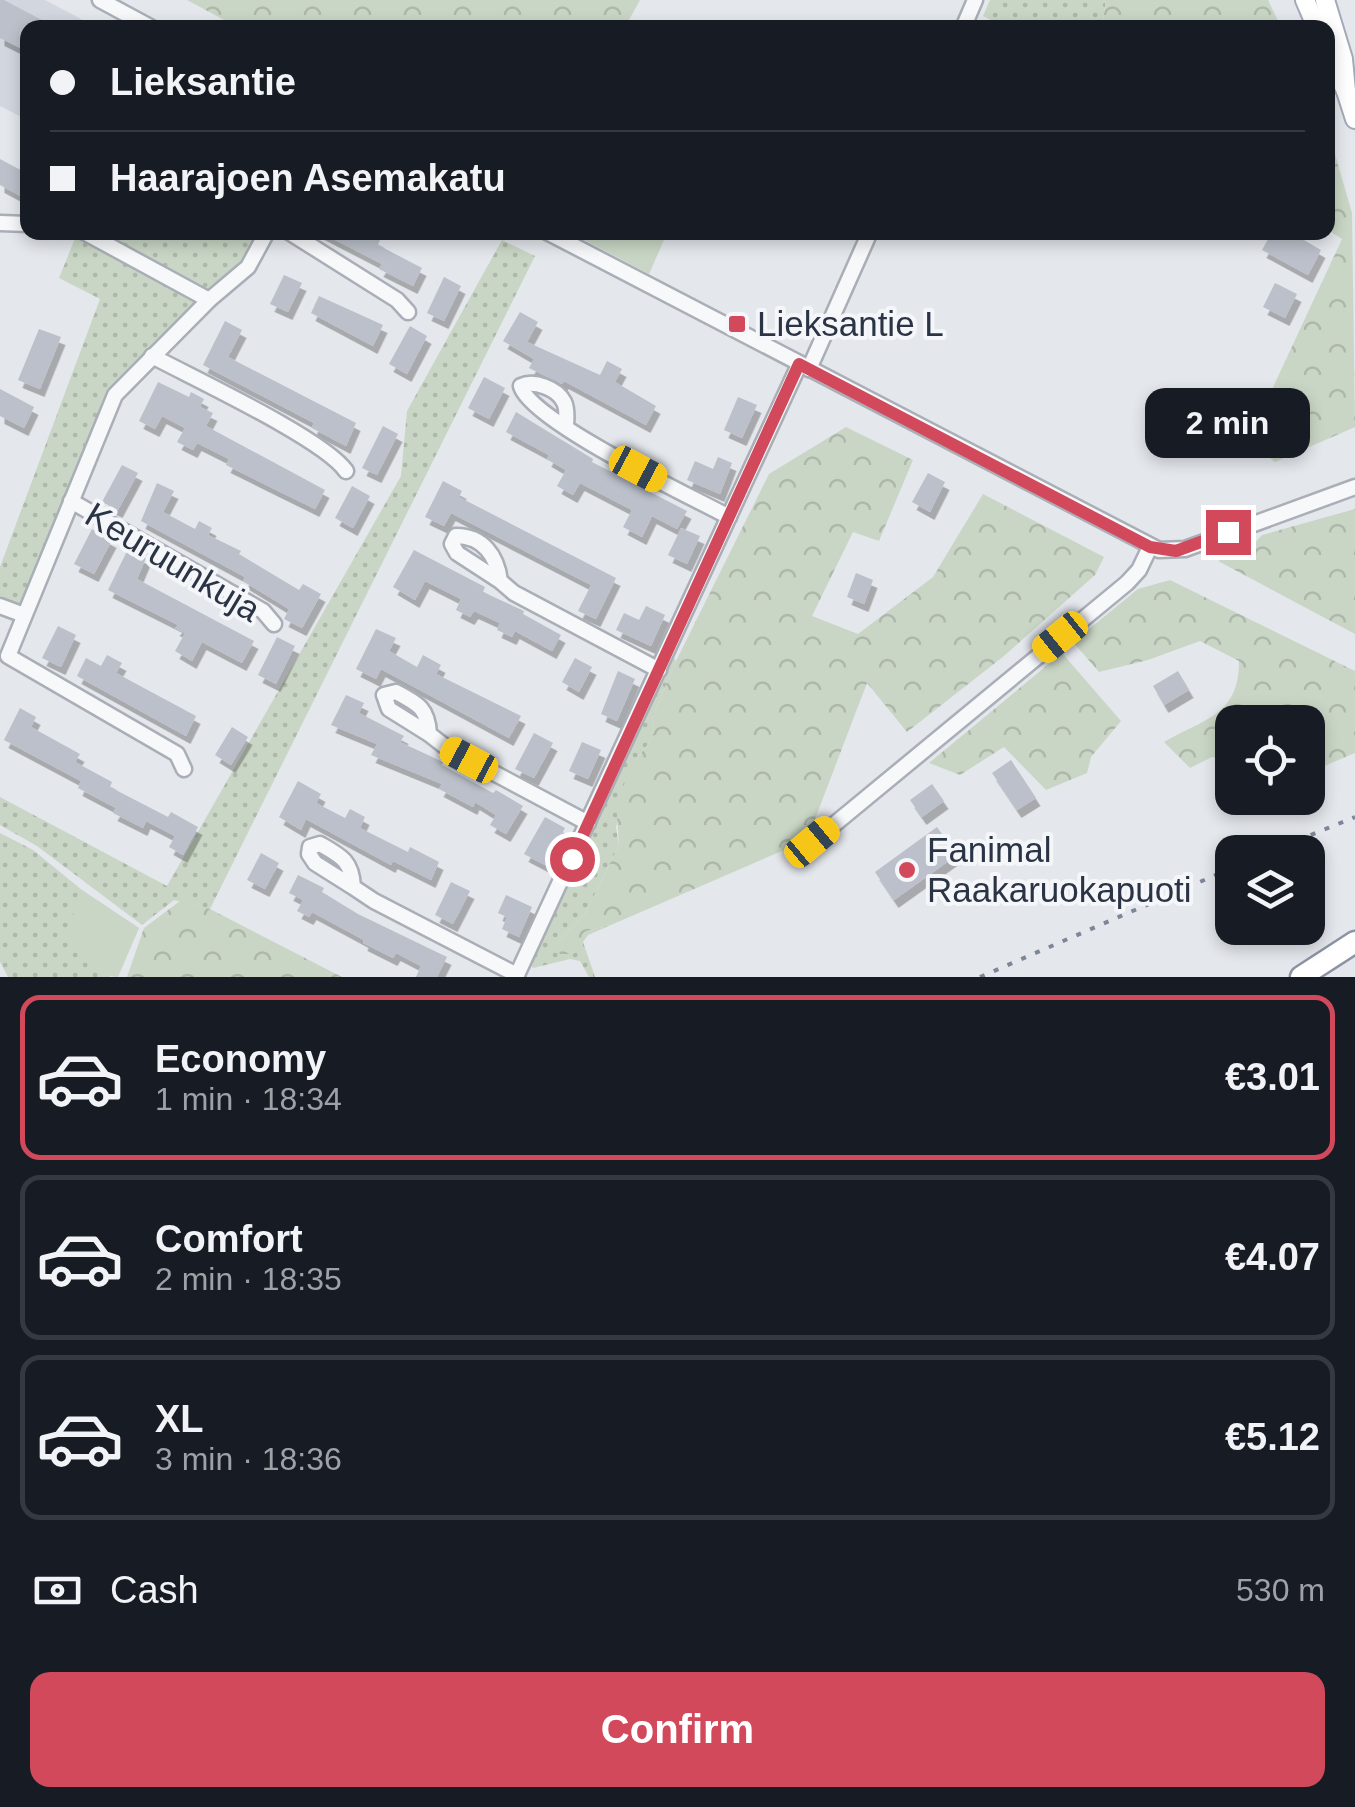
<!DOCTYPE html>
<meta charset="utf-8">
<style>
body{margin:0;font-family:Helvetica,sans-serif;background:#242831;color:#f1f3f6;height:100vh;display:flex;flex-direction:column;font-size:38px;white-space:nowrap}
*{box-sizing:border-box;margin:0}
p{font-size:32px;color:#9ea1a6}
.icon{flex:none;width:55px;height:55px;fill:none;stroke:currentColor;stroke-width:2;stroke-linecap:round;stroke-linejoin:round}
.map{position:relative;height:977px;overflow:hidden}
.details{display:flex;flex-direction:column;background:#171b24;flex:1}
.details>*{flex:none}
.guide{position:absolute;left:20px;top:20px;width:1315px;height:220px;border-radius:20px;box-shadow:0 5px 15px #0003;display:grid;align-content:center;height:220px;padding:0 30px;background:#171b24}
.fabs{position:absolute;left:1215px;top:705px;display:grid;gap:20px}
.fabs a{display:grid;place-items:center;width:110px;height:110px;border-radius:20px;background:#171b24;box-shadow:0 5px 15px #0003;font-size:50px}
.end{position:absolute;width:45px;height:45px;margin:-22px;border:12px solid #d1495b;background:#fff;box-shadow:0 0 0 5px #fff}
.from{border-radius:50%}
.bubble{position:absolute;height:70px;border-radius:20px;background:#171b24;box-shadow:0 5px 15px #0003;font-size:32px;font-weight:700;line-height:70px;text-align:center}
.car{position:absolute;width:30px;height:60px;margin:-30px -15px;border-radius:12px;box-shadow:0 0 8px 2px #0007;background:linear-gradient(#f5c518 24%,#345 0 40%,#f5c518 0 76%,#345 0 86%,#f5c518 0)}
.guide b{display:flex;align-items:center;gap:35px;height:95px;font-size:38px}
.guide b+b{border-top:2px solid #363941}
.guide i{width:25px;height:25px;background:#f1f3f6}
ul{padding:18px 0 0;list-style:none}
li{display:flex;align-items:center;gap:30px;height:165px;margin:0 20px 15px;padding:0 10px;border:5px solid #363941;border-radius:20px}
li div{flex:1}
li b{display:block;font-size:38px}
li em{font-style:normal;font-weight:700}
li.selected{border-color:#d1495b}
li>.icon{width:90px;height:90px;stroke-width:1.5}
.pay{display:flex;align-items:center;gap:25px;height:110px;padding:0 30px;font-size:38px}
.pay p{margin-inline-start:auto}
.button{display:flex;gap:20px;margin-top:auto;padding:20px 30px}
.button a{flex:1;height:115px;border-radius:20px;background:#d1495b;color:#fff;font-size:40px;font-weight:700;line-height:115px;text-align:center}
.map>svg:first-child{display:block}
.built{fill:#d2d6de}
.grass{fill:url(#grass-dots)}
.forest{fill:url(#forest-crowns)}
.green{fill:#c9d6c5}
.building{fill:#bbc0ca;filter:url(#shadow)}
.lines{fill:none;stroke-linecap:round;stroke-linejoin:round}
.minor-casing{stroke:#a9aeb7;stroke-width:19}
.major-casing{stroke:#a3abb8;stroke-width:22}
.highway-casing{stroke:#8b94a3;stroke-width:25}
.minor{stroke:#f7f8fa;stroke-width:14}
.major{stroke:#fff;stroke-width:18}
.highway{stroke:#fff;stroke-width:20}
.rail{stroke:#7d8696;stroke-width:4;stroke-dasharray:5 10;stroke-linecap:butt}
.route{stroke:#d1495b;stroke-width:12}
.poi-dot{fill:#d1495b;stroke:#f4f6f9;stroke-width:4}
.labels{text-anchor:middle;stroke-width:8;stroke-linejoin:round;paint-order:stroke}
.poi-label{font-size:35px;fill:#2b3445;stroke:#f4f6f9;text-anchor:start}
.street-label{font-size:35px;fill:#2b3445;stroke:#f4f6f9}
</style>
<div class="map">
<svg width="1355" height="977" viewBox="0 0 1355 977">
<defs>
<pattern id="grass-dots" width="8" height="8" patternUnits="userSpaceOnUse" patternTransform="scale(2.5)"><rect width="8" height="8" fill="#c9d6c5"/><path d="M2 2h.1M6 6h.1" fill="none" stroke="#adb8ab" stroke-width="1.8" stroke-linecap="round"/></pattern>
<pattern id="forest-crowns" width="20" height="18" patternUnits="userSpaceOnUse" patternTransform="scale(2.5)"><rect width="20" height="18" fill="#c9d6c5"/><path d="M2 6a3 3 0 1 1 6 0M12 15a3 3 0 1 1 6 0" fill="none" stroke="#adb8ab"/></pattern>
<filter id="shadow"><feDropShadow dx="4.5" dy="8" stdDeviation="0" flood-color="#0004"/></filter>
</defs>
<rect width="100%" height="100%" fill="#e4e7ec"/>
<!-- built -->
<path class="built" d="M0,0H45L96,27L28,28L27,120L0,106Z"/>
<!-- grass -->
<g class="grass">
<path d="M990,0H1106L1102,27H1004L983,16Z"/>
<path d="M95,233H259L243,265L209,294Z"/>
<path d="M76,236L199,300L108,390L22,610L0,602V567L100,299L59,278Z"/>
<path d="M502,240L535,256L210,909L174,900L142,925L37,846L0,825V797L167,886L401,476L407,411Z"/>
<path d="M673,656L676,661L652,718L654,736L636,760L616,827L619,845L585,914L556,944L578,943L586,931L611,925L588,935L583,942L595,977H589L580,961L570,959L533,968L529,963Z"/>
<path d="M0,833L33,850L82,890L90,966L111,977H8L0,962Z"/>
</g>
<!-- forest -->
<g class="forest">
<path d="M187,0H640L625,27L239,28Z"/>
<path d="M1106,0H1268L1281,27H1102Z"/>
<path d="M1328,130L1352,213L1355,427L1275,462L1248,441L1342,239L1328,230Z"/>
<path d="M846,427L913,460L879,541L853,532L812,616L858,634L933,577L983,494L1104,557L1095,575L1004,656L907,732L867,683L807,840L611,925L586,931L574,954H560L556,944L585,914L619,845L616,801L636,760L654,736L652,718L676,661L769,474Z"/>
<path d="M1355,509V634L1218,561L1251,547L1262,535Z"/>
<path d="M1170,580L1355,671V753L1308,773V722H1232V762L1212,757L1190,768L1164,742C1206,718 1239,715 1239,661L1200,641L1148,660L1099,672L1073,642L1138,589Z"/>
<path d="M1062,653L1121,721L1091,757L1087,773L1046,790L1004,747L960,775L929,763Z"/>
<path d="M180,901L210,909L342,977H127L144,928Z"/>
</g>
<!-- green -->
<g class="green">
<path d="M571,233H667L649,274Z"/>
<path d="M82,890L139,928L118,977C91,976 66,948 72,920C74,908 83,903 82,890Z"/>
</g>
<!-- building -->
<g class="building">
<path d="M0,0H4L57,28H28V52L0,38Z"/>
<path d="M0,159L28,174V200L0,185Z"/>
<path d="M320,232H365L380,240L378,245L422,268L413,286L379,269L382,264Z"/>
<path d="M1272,232H1290L1321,250L1308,275L1262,250Z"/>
<path d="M284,275L302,283L288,312L270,304Z"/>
<path d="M444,277L461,286L444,321L427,313Z"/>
<path d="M1275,283L1297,294L1285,318L1263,307Z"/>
<path d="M319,296L383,325L373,346L311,313Z"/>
<path d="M520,312L538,322L527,342L600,375L607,361L622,369L615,382L656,406L646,425L564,381L562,384L529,368L534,359L503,341Z"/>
<path d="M225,321L242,330L228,357L356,423L346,446L312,428L314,423L203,365Z"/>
<path d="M410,326L427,336L407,374L389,364Z"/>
<path d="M39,329L61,337L40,389L18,380Z"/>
<path d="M484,377L505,388L489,419L468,408Z"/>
<path d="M158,382L189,397L191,392L204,399L200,407L213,413L206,426L325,490L315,509L226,465L229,459L197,443L193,450L177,442L185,428L162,416L155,429L139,421Z"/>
<path d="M0,389L34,407L24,428L0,416Z"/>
<path d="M738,397L757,405L742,438L724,430Z"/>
<path d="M516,412L593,459L592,462L687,511L677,529L652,516L642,537L623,527L632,510L580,483L573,495L557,486L566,470L547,459L549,455L506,432Z"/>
<path d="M383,426L398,434L377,475L362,468Z"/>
<path d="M718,457L732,463L720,494L687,480L695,461L713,469Z"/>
<path d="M122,465L138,473L118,510L102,502Z"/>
<path d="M928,473L945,482L930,512L912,502Z"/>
<path d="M443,481L462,491L459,497L616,578L596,619L578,611L591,585L451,513L444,526L425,517Z"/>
<path d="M157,483L174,491L163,512L195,529L199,521L212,528L208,535L241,551L239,554L299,590L303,584L321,594L302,628L284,619L289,609L243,581L245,577L141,521Z"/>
<path d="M352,486L370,496L353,528L335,518Z"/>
<path d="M681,528L700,536L687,564L668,555Z"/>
<path d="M92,529L112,540L94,574L74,564Z"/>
<path d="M128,549L146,558L137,579L254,641L242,663L202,642L192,661L175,651L185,633L175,628L178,625L108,590Z"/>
<path d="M414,550L485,587L483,592L524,611L523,614L561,635L552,651L515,631L512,637L497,630L500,623L474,611L470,617L456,610L461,599L425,581L415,600L393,587Z"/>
<path d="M856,573L873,580L864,604L847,597Z"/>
<path d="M646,606L665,615L651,646L616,630L624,613L639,620Z"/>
<path d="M58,626L76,635L61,667L42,658Z"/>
<path d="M376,629L396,638L389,651L417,667L423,655L441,665L436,674L521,716L509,738L381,669L376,679L356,669Z"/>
<path d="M277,637L295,646L276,684L258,675Z"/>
<path d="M107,655L122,663L116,673L196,716L186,736L77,676L86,658L101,666Z"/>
<path d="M575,658L592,667L579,692L562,682Z"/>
<path d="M618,671L635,679L617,721L601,714Z"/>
<path d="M1178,671L1189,690L1164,705L1153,686Z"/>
<path d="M346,695L364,703L359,713L404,736L400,742L443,762L442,765L493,793L496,790L523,806L506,834L490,825L496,815L475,802L473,807L439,789L442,784L371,755L377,744L331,725Z"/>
<path d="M20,708L36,717L31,727L80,754L75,762L112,782L110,787L168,817L171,812L198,827L183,855L169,847L175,836L146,821L143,828L113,813L116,808L78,788L81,781L4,740Z"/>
<path d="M232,727L248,737L231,765L215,755Z"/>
<path d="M534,733L553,743L534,778L515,769Z"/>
<path d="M582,742L601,750L588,779L569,771Z"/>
<path d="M1011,760L1036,798L1017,810L992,773Z"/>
<path d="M298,781L321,794L316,803L345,818L350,809L365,817L360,828L408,852L410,847L439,862L431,880L393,861L391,865L306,819L301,830L279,817Z"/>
<path d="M932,784L944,801L922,817L910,800Z"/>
<path d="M545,817L565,828L545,865L524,854Z"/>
<path d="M937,827L957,855L894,900L875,872Z"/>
<path d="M261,853L279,863L265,889L247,880Z"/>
<path d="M298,875L324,888L322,892L358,914L447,957L437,977H416L421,966L396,953L393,958L363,943L364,940L312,912L309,917L297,911L303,900L289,893Z"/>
<path d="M451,882L470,891L453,924L435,915Z"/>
<path d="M506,895L532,907L519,937L502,929L507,917L498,913Z"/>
</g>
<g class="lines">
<!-- minor casing -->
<g class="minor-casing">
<g id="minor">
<path d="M100,0L152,28"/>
<path d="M963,28L975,0"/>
<path d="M0,223L28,224"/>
<path d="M84,232L209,300"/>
<path d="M289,232L397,300L408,312"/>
<path d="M547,232L1159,550L1185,549L1355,487"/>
<path d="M152,356C193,378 324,439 346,471"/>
<path d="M809,369L870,232"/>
<path d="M566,427C566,419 568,410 564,402C557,388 534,380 521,386C529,420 692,497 729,517"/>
<path d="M71,501L263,611L274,624"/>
<path d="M500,581L457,553L452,544L456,536C483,536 497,556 500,581L514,593L659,670"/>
<path d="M0,606L24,615"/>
<path d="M429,734L389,709L384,695L396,692C417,703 428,708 429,734L447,748L588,823"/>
<path d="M184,769L177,754L8,656L115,395L209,300L248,267L267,232"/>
<path d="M808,846L1127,583L1139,570L1150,547"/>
<path d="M353,887L315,863L309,854L310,847L320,844C341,856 352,861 353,887L374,901L517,975"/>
<path d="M516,977L799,365"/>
</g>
</g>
<!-- major casing -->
<g class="major-casing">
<g id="major">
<path d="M1305,0L1317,28"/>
<path d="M1325,0L1343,59L1346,91"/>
<path d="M1328,51L1346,91L1355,119"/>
</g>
</g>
<!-- highway casing -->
<g class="highway-casing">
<path id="highway" d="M1301,977L1355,942"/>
</g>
<!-- minor -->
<use href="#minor" class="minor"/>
<!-- major -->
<use href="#major" class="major"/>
<!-- highway -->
<use href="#highway" class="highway"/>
<!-- rail -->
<g class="rail">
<path d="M1269,852L1355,817"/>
<path d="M980,977L1232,868"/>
</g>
</g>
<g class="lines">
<!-- route -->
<path class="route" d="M572,859L799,364L1150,547L1176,551L1228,532"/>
</g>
<!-- markers -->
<g class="poi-dot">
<rect x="727" y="314" width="20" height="20" rx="5"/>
<circle cx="907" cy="870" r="10"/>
</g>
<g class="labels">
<!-- poi labels -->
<g class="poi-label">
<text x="757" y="336">Lieksantie L</text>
<text x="927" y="862">Fanimal<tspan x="927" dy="40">Raakaruokapuoti</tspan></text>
</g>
<!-- street labels -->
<g class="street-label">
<text transform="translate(173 562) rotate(31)" y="12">Keuruunkuja</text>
</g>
</g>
</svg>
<div class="fabs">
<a><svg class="icon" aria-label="locate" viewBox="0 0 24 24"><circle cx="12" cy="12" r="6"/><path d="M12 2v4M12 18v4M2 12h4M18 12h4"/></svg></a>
<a><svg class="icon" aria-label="layers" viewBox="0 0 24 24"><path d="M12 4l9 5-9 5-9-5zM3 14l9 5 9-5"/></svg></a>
</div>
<i class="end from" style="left:572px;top:859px"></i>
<i class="end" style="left:1228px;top:532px"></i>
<div class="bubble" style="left:1145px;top:388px;width:165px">2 min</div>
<i class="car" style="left:638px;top:469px;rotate:118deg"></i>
<i class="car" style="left:1060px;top:637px;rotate:231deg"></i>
<i class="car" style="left:469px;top:760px;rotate:298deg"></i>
<i class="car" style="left:812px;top:842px;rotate:50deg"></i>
<div class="guide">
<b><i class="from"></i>Lieksantie</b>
<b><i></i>Haarajoen Asemakatu</b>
</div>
</div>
<section class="details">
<ul>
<li class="selected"><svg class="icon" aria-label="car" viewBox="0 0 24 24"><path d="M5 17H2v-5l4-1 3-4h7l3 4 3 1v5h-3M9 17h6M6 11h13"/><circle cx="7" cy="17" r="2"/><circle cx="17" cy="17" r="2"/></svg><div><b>Economy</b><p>1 min · 18:34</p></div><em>€3.01</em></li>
<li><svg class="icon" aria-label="car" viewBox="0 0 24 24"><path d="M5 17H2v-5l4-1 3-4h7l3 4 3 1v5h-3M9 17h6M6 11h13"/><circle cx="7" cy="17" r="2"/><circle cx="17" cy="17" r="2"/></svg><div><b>Comfort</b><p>2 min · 18:35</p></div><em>€4.07</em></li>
<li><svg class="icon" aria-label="car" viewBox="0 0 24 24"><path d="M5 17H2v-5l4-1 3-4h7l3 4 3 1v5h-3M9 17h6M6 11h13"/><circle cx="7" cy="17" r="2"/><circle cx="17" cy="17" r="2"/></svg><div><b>XL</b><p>3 min · 18:36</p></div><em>€5.12</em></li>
</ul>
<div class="pay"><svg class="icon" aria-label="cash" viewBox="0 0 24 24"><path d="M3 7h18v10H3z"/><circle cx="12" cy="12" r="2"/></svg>Cash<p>530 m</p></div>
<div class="button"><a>Confirm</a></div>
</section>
